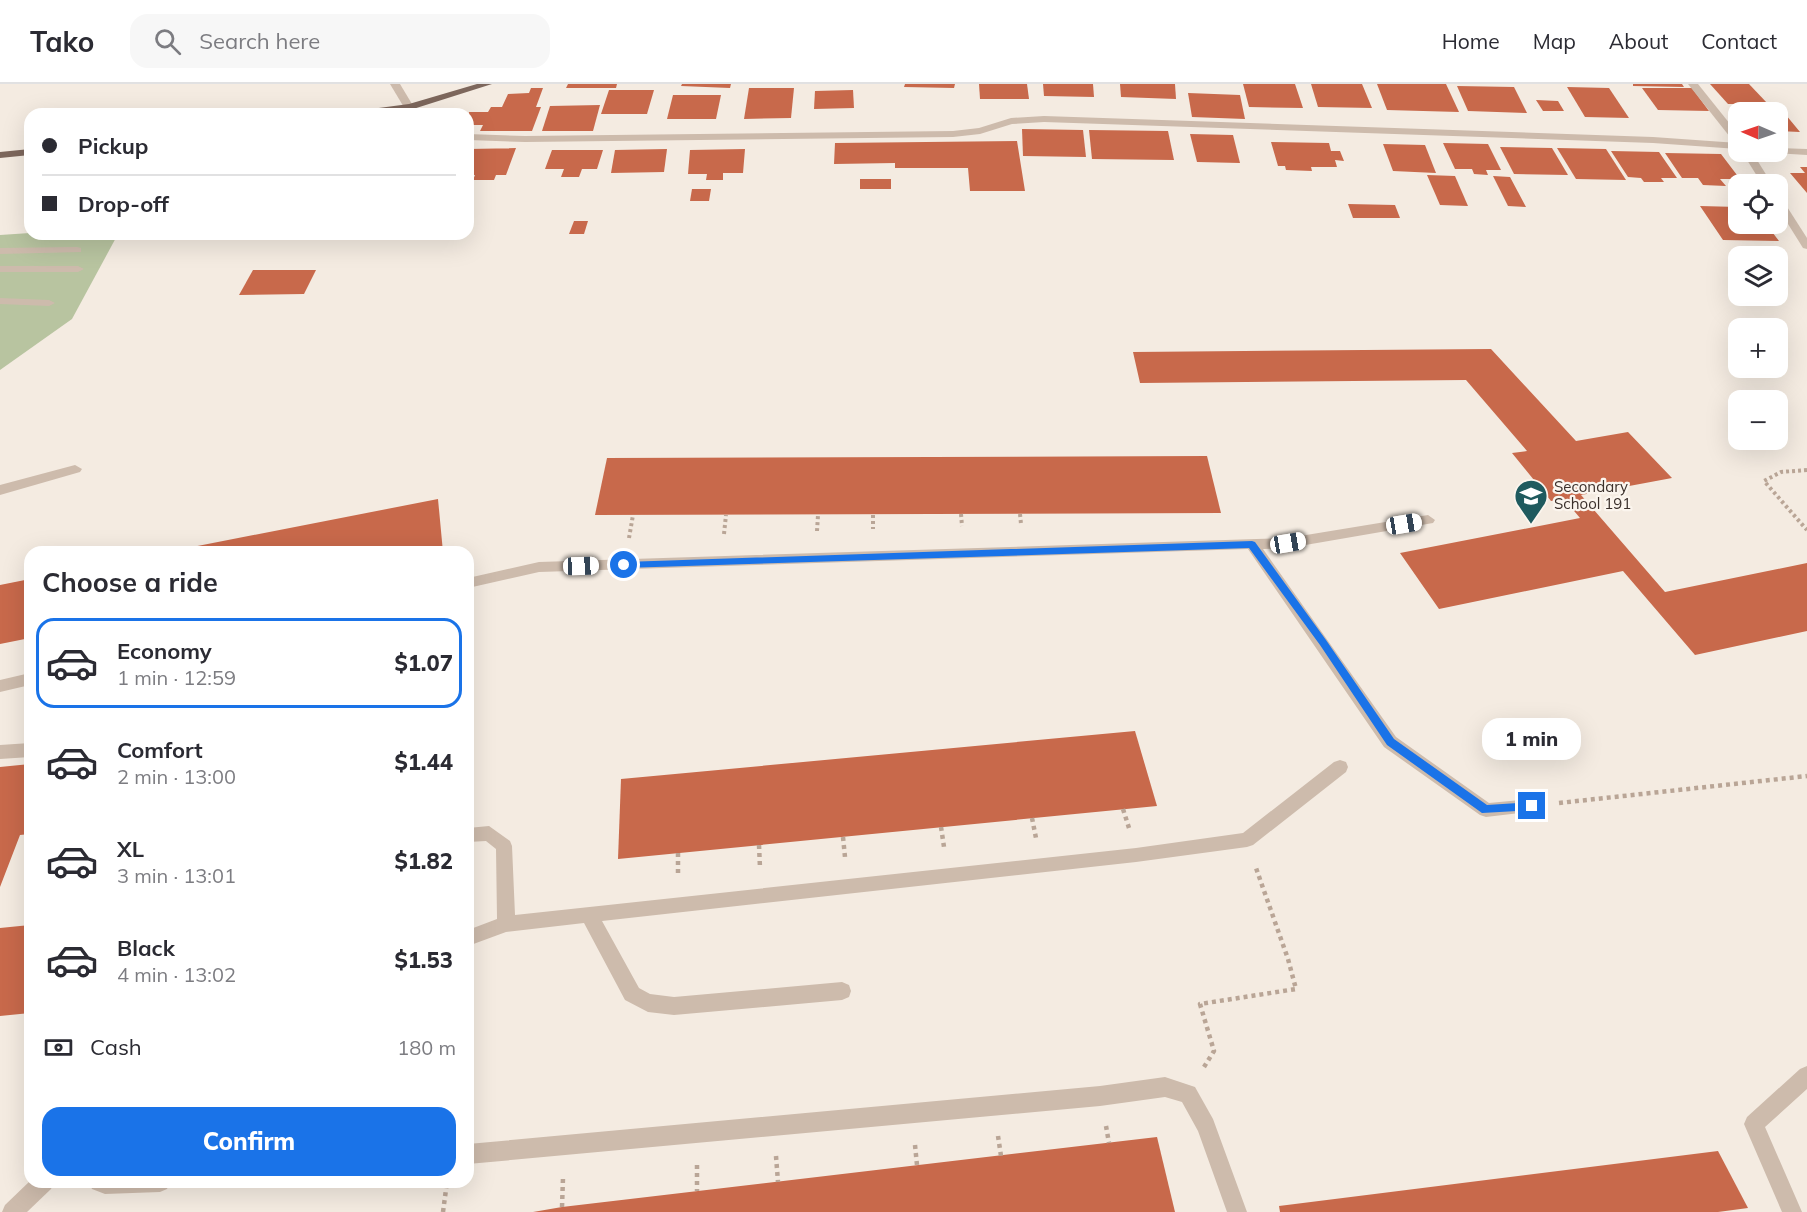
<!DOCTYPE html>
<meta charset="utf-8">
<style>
body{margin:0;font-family:Mulish,sans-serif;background:#f7f7f7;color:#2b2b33;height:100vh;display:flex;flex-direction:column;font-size:22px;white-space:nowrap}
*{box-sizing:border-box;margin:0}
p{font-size:20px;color:#7c7c81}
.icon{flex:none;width:33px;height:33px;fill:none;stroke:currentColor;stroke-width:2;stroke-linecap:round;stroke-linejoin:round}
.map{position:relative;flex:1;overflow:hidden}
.drawer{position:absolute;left:24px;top:462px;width:450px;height:642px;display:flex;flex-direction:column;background:#fff;border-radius:18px;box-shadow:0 6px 24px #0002}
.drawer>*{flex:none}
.guide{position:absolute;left:24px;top:24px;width:450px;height:132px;border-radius:18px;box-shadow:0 6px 24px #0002;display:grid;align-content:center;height:132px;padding:0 18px;background:#fff}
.needle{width:39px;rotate:272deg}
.tools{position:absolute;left:1728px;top:18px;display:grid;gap:12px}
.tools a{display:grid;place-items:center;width:60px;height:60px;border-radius:12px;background:#fff;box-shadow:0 6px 24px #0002;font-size:30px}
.end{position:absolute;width:27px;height:27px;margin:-14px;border:8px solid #1a73e8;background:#fff;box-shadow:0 0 0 3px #fff}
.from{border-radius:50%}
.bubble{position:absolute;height:42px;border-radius:18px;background:#fff;box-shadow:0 6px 24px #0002;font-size:20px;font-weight:800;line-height:42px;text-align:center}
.car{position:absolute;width:18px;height:36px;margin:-18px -9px;border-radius:8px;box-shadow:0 0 4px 2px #0007;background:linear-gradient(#fff 24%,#345 0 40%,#fff 0 76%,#345 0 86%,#fff 0)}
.guide b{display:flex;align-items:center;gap:21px;height:57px;font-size:22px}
.guide b+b{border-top:2px solid #e1e1e2}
.guide i{width:15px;height:15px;background:#2b2b33}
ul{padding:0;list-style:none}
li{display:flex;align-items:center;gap:18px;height:90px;margin:0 12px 9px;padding:0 6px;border:3px solid transparent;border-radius:18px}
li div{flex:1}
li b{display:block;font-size:22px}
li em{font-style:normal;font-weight:800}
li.selected{border-color:#1a73e8}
li>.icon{width:54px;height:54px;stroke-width:1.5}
h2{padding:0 18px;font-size:27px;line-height:72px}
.pay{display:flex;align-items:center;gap:15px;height:66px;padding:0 18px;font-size:22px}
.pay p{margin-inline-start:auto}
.primary-button{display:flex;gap:12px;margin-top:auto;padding:12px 18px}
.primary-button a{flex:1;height:69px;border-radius:18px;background:#1a73e8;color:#fff;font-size:24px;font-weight:800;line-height:69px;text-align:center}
header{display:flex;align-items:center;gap:36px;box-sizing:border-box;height:84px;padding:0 30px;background:#fff;border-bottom:2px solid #e1e1e2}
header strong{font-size:28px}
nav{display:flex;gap:33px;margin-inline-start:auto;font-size:21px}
.search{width:420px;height:54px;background:#f7f7f7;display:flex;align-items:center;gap:15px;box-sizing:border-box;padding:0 21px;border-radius:18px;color:#7c7c81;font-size:22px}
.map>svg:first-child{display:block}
.green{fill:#b8c4a0}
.building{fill:#c8694b}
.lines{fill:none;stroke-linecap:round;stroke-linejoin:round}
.path-far1{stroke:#b9a596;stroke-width:4;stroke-dasharray:3 3;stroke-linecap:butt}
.path{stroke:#b9a596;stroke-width:4.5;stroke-dasharray:4 4;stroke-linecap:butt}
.minor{fill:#cdbbac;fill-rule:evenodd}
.major{fill:#7d675c;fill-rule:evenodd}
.route{fill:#1a73e8}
.labels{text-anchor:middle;stroke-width:4.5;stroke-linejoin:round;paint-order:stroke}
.poi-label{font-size:15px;fill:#3b302b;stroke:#fbf5ee;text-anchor:start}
</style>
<header>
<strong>Tako</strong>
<div class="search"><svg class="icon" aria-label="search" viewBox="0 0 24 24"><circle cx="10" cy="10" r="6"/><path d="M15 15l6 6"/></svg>Search here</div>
<nav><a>Home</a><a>Map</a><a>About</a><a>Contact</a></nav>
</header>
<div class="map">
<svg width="1807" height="1128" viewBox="0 0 1807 1128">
<rect width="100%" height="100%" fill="#f4ebe1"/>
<!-- green -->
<path class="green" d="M30,149L118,150L72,235L0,286V151Z"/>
<!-- building -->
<g class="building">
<path d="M568,0H617L616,4H566Z"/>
<path d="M682,0H731L730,4L681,2Z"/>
<path d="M905,0H955L954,4L904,3Z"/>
<path d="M979,0H1027L1029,15H980Z"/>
<path d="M1043,0H1093L1094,13L1044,12Z"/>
<path d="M1120,0H1175L1176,15L1121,13Z"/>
<path d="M1243,0H1295L1303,24L1249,23Z"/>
<path d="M1311,0H1362L1372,24L1318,23Z"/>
<path d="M1377,0H1446L1459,28L1387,26Z"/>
<path d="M1633,0H1682L1684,3L1633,2Z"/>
<path d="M1710,0H1749L1768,20H1728Z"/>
<path d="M1457,2L1514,3L1527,29L1468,27Z"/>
<path d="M1567,3L1609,4L1629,34L1585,33Z"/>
<path d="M531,4H543L536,23H541L532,47H480L483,41H468L469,28H488L491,23H502L508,10L529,9Z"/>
<path d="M749,4H794L791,34L744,35Z"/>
<path d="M1642,4H1692L1709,27L1658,26Z"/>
<path d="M609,6H654L647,30H601Z"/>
<path d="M853,6L854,24L814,25L815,7Z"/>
<path d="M1188,9L1240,11L1245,35L1192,33Z"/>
<path d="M673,11H721L716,35H667Z"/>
<path d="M1536,16L1558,17L1564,27H1543Z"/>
<path d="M600,21L593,47H542L550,22Z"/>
<path d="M1735,24L1781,25L1800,48L1778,47V28H1739Z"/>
<path d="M1022,45L1083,46L1086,73L1023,72Z"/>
<path d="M1089,46L1168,47L1174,76L1092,75Z"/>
<path d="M1190,50L1233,51L1240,79L1197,78Z"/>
<path d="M1017,57L1025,107H970L968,84H895V79L834,80L835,59Z"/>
<path d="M1271,58L1329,59L1331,67H1340L1344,77L1335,76L1337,83H1311L1312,87L1286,86L1285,82H1278Z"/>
<path d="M1443,59L1488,60L1501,86H1486L1488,91L1474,90L1472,85H1455Z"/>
<path d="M1383,60L1425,61L1436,89L1393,87Z"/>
<path d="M1500,63L1552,64L1568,91L1514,90Z"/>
<path d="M516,64L506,91H496L494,96H473L475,91H468V65Z"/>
<path d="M1557,64L1606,65L1626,96L1576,95Z"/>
<path d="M667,65L664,88L611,89L615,66Z"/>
<path d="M745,65L743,89H723V96H706L707,90H688L690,66Z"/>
<path d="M552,66H603L597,85H582L579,93H561L564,85H545Z"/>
<path d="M1611,67L1659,68L1677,94H1661L1664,98H1644L1641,94L1628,93Z"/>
<path d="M1665,69L1721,70L1740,95H1720L1726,102L1703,101L1698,94H1682Z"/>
<path d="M1800,83H1807V109L1790,89H1805Z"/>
<path d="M1427,91L1455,92L1468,122L1440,121Z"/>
<path d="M1493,92L1510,93L1526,123L1508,122Z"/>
<rect x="860" y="95" width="31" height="10"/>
<path d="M692,105H711L709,117H690Z"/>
<path d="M1348,120L1395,121L1400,134H1353Z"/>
<path d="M1700,122L1738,123V140H1766L1779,157L1723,156Z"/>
<path d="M574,137H588L584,150H569Z"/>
<path d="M253,186H316L304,210L239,211Z"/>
<path d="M1491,265L1576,357L1628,348L1672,394L1581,411L1665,508L1807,479V547L1695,571L1623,487L1439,525L1400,469L1580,434L1564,415L1551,417L1512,369L1527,367L1466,296L1140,299L1133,268Z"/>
<path d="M1207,372L1221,429L595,431L607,374Z"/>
<path d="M438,415L443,468H172V467Z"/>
<path d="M30,495V554L0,560V501Z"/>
<path d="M1135,647L1157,722L618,775L621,695Z"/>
<path d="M30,680V750L20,751L0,803V683Z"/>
<path d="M30,841V929L0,932V844Z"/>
<path d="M1157,1053L1175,1128H533L562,1123Z"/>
<path d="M1718,1067L1748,1124L1718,1128H1280L1279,1122Z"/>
</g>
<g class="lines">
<!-- path-far1 -->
<g class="path-far1">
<path d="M1807,386L1781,388L1764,397L1807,446"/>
<path d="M961,430L962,442"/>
<path d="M1020,430L1021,440"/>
<path d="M873,431V445"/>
<path d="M817,447L818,431"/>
<path d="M724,450L726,431"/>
<path d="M629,454L633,431"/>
</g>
<!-- path -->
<g class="path">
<path d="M1559,719L1807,692"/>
<path d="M1123,725L1129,744"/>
<path d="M1032,734L1036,754"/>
<path d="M941,743L944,763"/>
<path d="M843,753L845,773"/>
<path d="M759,761L760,784"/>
<path d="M678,769V792"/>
<path d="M1204,983L1214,967L1200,920L1296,905L1288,875L1256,784"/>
<path d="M1106,1042L1109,1059"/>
<path d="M998,1052L1001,1072"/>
<path d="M915,1061L917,1081"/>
<path d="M776,1072L778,1098"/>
<path d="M697,1081V1107"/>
<path d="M562,1123L563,1094"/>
<path d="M443,1128L447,1098"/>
</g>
<!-- minor -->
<g class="minor">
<path d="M390,0H400L418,30H408Z"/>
<path d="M1688,0H1698L1738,50V59L1734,58Z"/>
<path d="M1044,32L1653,53L1738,59V65L1653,59L1044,38L1012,40L980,50L953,53L525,58L468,56V50L525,52L953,47L979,44L1011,34Z"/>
<path d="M1778,64L1807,65V71L1774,69L1773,68H1778Z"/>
<path d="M1742,68H1752L1772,100H1762Z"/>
<path d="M1778,114L1782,115L1807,154V165L1803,164L1778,124Z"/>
<path d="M77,163L81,164V168L0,170V164Z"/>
<path d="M0,182H78L84,185L78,188H0Z"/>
<path d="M0,214L49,216L55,219L49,222L0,220Z"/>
<path d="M75,381L82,385L80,388L0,411V401Z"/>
<path d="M1428,431L1435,436L1433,439L1288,464L1263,465L1396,653L1489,719L1531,715L1537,717L1539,722L1537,727L1486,733L1480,731L1384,663L1248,465L539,488L468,504V494L539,478L1288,454Z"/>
<path d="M30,589V601L0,608V596Z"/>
<path d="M30,659V673L0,675V661Z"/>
<path d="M1340,676L1346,678L1348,683L1346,688L1253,761L1247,763L1136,778L602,837L639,904L650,910L674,913L842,898L849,901L851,907L849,913L842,916L674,931L648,928L625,916L584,839L506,848L468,862V846L497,835L496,765L486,757L468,758V744L489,742L510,757L512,762L515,831L1136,764L1243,749L1334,678Z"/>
<path d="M1807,982V1005L1765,1043L1802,1128H1782L1744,1040L1747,1033L1800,985Z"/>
<path d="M1165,993L1195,1003L1213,1035L1247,1128H1227L1198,1047L1182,1018L1165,1013L1100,1022L468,1080V1060L1100,1002Z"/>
<path d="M30,1097L54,1098L51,1105L27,1128H2L5,1121Z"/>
<path d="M89,1098H170L167,1105L160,1108L105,1110L92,1105Z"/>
</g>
<!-- major -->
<g class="major">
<path d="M477,0H492L410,26L378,30H351L356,27L409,20Z"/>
<path d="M30,65V71L0,74V68Z"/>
</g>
</g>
<!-- route -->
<path class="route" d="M1252,457L1255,458L1326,556L1394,655L1487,721L1532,718L1537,722L1535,726L1482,729L1387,661L1320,561L1249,464L624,484L619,481L624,478Z"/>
<!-- icons -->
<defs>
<g id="school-pin" transform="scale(1.725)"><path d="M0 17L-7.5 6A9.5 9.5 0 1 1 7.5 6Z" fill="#1f5a5e" stroke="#fbf5ee"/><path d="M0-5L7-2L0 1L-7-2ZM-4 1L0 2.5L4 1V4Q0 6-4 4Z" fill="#fff"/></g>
</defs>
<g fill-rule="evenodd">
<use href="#school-pin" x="1531" y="412"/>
</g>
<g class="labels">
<!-- poi labels -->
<g class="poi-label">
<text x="1554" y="408">Secondary<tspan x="1554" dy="17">School 191</tspan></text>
</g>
</g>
</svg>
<div class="tools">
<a><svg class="needle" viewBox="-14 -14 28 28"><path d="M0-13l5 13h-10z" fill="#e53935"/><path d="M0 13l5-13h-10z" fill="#7c7c81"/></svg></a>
<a><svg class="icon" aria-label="locate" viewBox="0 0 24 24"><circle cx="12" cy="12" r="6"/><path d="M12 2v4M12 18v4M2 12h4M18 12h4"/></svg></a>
<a><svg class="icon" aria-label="layers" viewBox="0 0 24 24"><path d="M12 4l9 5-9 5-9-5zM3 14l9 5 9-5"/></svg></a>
<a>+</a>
<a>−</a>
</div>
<i class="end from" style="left:624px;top:481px"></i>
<i class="end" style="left:1532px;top:722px"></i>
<div class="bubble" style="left:1482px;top:634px;width:99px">1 min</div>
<i class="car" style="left:1404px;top:440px;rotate:81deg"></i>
<i class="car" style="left:1288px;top:459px;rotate:80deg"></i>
<i class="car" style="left:581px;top:482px;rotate:88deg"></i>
<div class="guide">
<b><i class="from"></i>Pickup</b>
<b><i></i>Drop-off</b>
</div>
<section class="drawer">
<h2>Choose a ride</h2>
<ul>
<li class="selected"><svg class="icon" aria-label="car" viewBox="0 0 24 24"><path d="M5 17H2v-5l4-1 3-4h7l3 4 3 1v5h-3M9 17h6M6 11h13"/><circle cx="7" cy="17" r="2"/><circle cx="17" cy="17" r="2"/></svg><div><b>Economy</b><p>1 min · 12:59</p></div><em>$1.07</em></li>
<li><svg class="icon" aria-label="car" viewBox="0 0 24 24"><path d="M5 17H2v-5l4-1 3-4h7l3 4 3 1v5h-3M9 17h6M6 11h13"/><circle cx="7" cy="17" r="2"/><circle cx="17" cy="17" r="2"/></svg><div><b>Comfort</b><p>2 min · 13:00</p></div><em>$1.44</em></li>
<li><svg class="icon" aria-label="car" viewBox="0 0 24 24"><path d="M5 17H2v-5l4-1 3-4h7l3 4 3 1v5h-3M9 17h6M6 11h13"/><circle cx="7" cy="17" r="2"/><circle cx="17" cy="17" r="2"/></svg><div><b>XL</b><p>3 min · 13:01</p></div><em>$1.82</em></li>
<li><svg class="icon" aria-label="car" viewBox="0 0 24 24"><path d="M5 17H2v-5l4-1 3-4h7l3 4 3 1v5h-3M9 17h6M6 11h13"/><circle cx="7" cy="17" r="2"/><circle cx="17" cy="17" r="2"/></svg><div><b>Black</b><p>4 min · 13:02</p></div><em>$1.53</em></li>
</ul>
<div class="pay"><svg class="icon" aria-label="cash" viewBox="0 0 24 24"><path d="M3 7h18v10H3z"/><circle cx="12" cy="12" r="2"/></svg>Cash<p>180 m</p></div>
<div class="primary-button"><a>Confirm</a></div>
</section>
</div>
